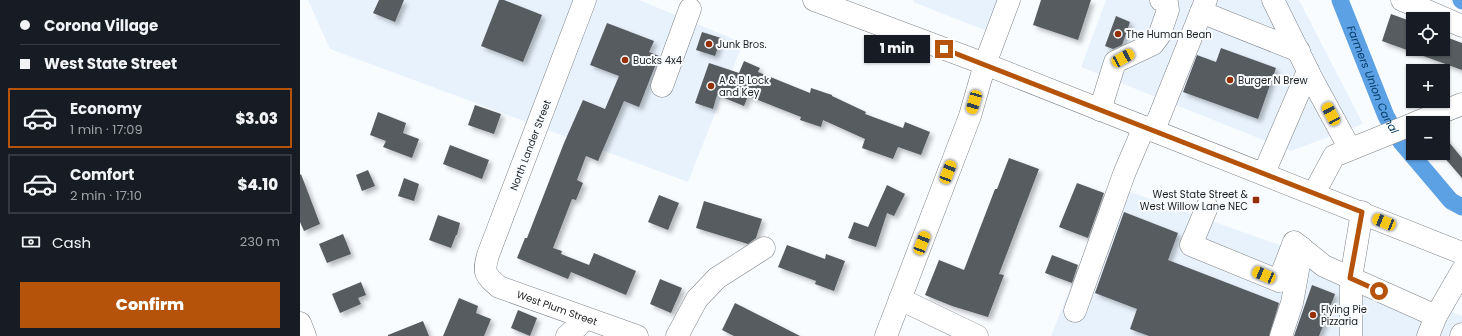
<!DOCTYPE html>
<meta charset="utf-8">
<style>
body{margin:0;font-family:Poppins,sans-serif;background:#20242c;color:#f1f3f6;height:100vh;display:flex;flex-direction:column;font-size:15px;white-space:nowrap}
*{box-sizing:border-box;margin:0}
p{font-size:13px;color:#9ea1a6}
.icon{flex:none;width:22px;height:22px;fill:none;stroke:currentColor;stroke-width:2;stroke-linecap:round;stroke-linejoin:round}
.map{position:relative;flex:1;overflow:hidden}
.details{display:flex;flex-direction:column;background:#171b24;width:300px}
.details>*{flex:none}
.banner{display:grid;align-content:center;height:88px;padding:0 20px;background:#171b24}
.fabs{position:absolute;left:1106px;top:12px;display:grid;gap:8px}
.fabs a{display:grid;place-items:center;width:44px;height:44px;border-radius:0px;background:#171b24;box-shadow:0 1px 3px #0004;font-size:20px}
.end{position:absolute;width:18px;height:18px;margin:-9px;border:5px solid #b45309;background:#fff;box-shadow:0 0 0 2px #fff}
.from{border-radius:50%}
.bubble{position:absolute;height:28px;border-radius:0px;background:#171b24;box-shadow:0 1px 3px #0004;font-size:13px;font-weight:800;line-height:28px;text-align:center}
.car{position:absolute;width:12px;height:24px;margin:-12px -6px;border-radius:5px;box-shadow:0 0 3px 1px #0007;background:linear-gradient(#f5c518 24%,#345 0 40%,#f5c518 0 76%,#345 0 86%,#f5c518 0)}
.banner b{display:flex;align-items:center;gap:14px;height:38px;font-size:15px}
.banner b+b{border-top:1px solid #363941}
.banner i{width:10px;height:10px;background:#f1f3f6}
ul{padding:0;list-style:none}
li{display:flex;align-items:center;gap:12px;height:60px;margin:0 8px 6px;padding:0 12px;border:2px solid #363941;border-radius:0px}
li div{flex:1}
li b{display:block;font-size:15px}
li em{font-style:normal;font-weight:800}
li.selected{border-color:#b45309}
li>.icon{width:36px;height:36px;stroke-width:1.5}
.pay{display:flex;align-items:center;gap:10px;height:44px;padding:0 20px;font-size:15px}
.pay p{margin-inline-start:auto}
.button{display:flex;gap:8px;margin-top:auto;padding:8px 20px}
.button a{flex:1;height:46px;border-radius:0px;background:#b45309;color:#fff;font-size:16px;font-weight:800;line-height:46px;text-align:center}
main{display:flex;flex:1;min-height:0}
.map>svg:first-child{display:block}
.built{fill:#e8f2fd}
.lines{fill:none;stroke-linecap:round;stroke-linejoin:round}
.canal{stroke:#5ba1e4;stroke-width:17}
.building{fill:#575b5f;filter:url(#shadow)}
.minor-casing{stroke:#7f8388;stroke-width:23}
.major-casing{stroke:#7f8388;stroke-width:23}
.minor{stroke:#fff;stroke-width:22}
.major{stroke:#fff;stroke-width:22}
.route{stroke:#b45309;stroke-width:5}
.poi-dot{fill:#963004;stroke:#f9fcff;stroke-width:1.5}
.labels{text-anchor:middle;stroke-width:4;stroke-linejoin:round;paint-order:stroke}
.poi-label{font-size:10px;fill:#1d1f21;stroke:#f9fcff;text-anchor:start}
.street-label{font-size:10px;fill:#1d1f21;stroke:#f9fcff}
.water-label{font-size:11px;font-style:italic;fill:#063c67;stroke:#f9fcff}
</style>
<main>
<section class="details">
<div class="banner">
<b><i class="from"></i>Corona Village</b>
<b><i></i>West State Street</b>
</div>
<ul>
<li class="selected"><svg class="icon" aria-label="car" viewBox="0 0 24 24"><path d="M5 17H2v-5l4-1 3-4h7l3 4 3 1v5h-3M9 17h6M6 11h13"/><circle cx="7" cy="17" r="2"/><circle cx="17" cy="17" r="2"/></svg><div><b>Economy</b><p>1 min · 17:09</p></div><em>$3.03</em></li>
<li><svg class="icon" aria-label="car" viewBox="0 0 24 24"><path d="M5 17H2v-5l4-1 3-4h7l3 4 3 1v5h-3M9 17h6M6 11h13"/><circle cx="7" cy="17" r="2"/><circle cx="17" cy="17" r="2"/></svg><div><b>Comfort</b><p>2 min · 17:10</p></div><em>$4.10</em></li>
</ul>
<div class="pay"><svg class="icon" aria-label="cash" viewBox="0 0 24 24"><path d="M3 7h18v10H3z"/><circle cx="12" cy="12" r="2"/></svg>Cash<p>230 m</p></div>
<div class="button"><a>Confirm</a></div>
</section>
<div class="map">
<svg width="1162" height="336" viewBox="0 0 1162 336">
<defs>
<filter id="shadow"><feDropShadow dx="3.5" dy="3.5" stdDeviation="2" flood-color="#0004"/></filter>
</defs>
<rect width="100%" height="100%" fill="#f9fcff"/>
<!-- built -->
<g class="built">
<path d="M8,0H339L443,43L388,182L30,49Z"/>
<path d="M614,0H698L687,31L613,2Z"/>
<path d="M806,0H999L1063,124L991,151L781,67Z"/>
<path d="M811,185L1027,262L1162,316V336H751Z"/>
</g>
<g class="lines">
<!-- canal -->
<g class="canal">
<path id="s1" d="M1040,0L1086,116L1101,142L1151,201L1162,207"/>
<path d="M1161,0L1162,1"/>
</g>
</g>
<!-- building -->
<g class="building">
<path d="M79,0H104L95,22L73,13Z"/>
<path d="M199,0H204L242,15L223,62L181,46Z"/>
<path d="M741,0H791L778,40L733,25Z"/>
<path d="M1091,14L1113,22V49H1143V36L1162,43V70L1082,41Z"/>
<path d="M816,16L830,22L822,45L813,49L805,46Z"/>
<path d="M307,23L354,41L349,52L359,56L339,107L324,101L298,161L286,156L277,180L283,183L276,200L272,199L253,248L262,251L261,254L289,265L294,253L336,271L326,295L271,272L268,279L217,258L225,238H227L264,143L283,100L305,109L319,76L290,65Z"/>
<path d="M402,32L421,38L415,56L396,50Z"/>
<path d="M921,48L976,68L958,119L883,92L897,55L916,62Z"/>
<path d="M444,61L460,68L458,72L510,93L511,88L532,95V96L566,112L565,114L603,128L605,122L630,132L621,155L598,147L593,159L562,148L565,139L523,120L521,127L500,120L501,117L448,96L444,106L417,95L413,109L395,103L409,63L439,73Z"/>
<path d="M175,105L201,114L194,134L168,125Z"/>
<path d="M78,112L106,123L103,133L119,139L112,158L83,147L86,141L70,135Z"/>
<path d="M1143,135L1162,158V178L1143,156Z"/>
<path d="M150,145L189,160L182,179L143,164Z"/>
<path d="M709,158L739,169L699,274L704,275L688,317L652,306L625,295L639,260L664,270L695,189H697Z"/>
<path d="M68,170L75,186L62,191L56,175Z"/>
<path d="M1,174L20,224L4,231L0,222V175Z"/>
<path d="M104,178L119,184L114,201L98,196Z"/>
<path d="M777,183L804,193L788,238L759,227Z"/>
<path d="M587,185L605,194L594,216L587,213L576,247L548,238L554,222L568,227Z"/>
<path d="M359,195L379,203L368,230L348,222Z"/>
<path d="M404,201L462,219L456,238L448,244L396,228Z"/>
<path d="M824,212L878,233L868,260L979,303L969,336H849L830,329L837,309L795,293Z"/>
<path d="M138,215L160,223L157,235H156L151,248L129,240Z"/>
<path d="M43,234L51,254L27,263L19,244Z"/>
<path d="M487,245L525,259L526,254L545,261L534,291L515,284L516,281L478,267Z"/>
<path d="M752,255L778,265L772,283L745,273Z"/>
<path d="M360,279L382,288L371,313L350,304Z"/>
<path d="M61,282L66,295L58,298L61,304L40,313L32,294Z"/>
<path d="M1012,285L1035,294L1019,336H994Z"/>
<path d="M159,298L178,306L176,313L191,319L184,336H143Z"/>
<path d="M435,303L500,336H434L422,330Z"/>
<path d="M218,310L237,318L230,336L211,328Z"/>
<path d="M123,321L129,336H88V335Z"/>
</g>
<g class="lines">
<!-- minor casing -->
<g class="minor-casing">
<g id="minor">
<path id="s2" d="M285,0L188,255C183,273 185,275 199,287L337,336"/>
<path d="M973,0L1012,79L1050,149"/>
<path d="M1102,0L1162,26"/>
<path d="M901,12L999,51"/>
<path d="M362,86L390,9"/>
<path d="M800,110L815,62L853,44L859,36L868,10L867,3L861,0"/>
<path d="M1115,123L1162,104"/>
<path d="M854,130L906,0"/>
<path d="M964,173L1008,71"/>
<path d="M1014,193L1034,156L1113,124"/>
<path d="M907,207L891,245L979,281L994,242L1024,266L1136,316"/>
<path d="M600,299L677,336"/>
<path d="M775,311L824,174L844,127"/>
<path d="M0,323L5,336"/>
<path d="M267,336L278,326L285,318"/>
<path d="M377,336L397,299L417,278L464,248"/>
<path d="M586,336L670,116L685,64L709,0"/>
<path d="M981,336L992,303L1002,248"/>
<path d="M1051,336V278L1062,212"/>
<path d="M1128,336L1136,316L1162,271"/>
<path d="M1161,336L1162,334"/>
</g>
</g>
<!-- major casing -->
<g class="major-casing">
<path id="major" d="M514,0L685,64L1162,253"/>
</g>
<!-- minor -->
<use href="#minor" class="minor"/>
<!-- major -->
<use href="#major" class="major"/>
</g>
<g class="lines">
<!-- route -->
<path class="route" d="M644,49L1062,212L1050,278L1079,291"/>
</g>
<!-- markers -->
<g class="poi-dot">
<circle cx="818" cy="34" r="4"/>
<circle cx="409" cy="44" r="4"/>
<circle cx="325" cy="60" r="4"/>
<circle cx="930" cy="80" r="4"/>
<circle cx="411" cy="86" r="4"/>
<rect x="952" y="196" width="8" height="8" rx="2"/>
<circle cx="1013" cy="315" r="4"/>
</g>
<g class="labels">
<!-- poi labels -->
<g class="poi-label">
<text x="826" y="38">The Human Bean</text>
<text x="417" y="48">Junk Bros.</text>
<text x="333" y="64">Bucks 4x4</text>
<text x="419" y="84">A &amp; B Lock<tspan x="419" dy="12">and Key</tspan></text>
<text x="938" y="84">Burger N Brew</text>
<text x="948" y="198" text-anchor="end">West State Street &amp;<tspan x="948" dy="12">West Willow Lane NEC</tspan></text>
<text x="1021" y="313">Flying Pie<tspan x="1021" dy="12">Pizzaria</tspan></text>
</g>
<!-- street labels -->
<g class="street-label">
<text transform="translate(230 145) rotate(-69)" y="4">North Lander Street</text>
<text dy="4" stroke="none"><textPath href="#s2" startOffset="372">West Plum Street</textPath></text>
</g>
<!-- water labels -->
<g class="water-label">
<text dy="4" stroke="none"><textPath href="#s1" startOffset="86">Farmers Union Canal</textPath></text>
</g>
</g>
</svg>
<div class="fabs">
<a><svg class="icon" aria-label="locate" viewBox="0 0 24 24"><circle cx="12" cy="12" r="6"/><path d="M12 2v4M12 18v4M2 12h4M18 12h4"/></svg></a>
<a>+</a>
<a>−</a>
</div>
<i class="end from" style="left:1079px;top:291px"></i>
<i class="end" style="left:644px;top:49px"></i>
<div class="bubble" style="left:564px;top:35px;width:66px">1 min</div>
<i class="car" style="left:823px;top:58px;rotate:61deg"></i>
<i class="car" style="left:674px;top:102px;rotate:196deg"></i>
<i class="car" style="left:1031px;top:114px;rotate:332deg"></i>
<i class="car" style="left:648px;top:172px;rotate:21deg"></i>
<i class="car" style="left:1084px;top:222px;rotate:292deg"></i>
<i class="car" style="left:622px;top:243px;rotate:21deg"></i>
<i class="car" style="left:964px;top:275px;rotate:293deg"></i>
</div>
</main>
